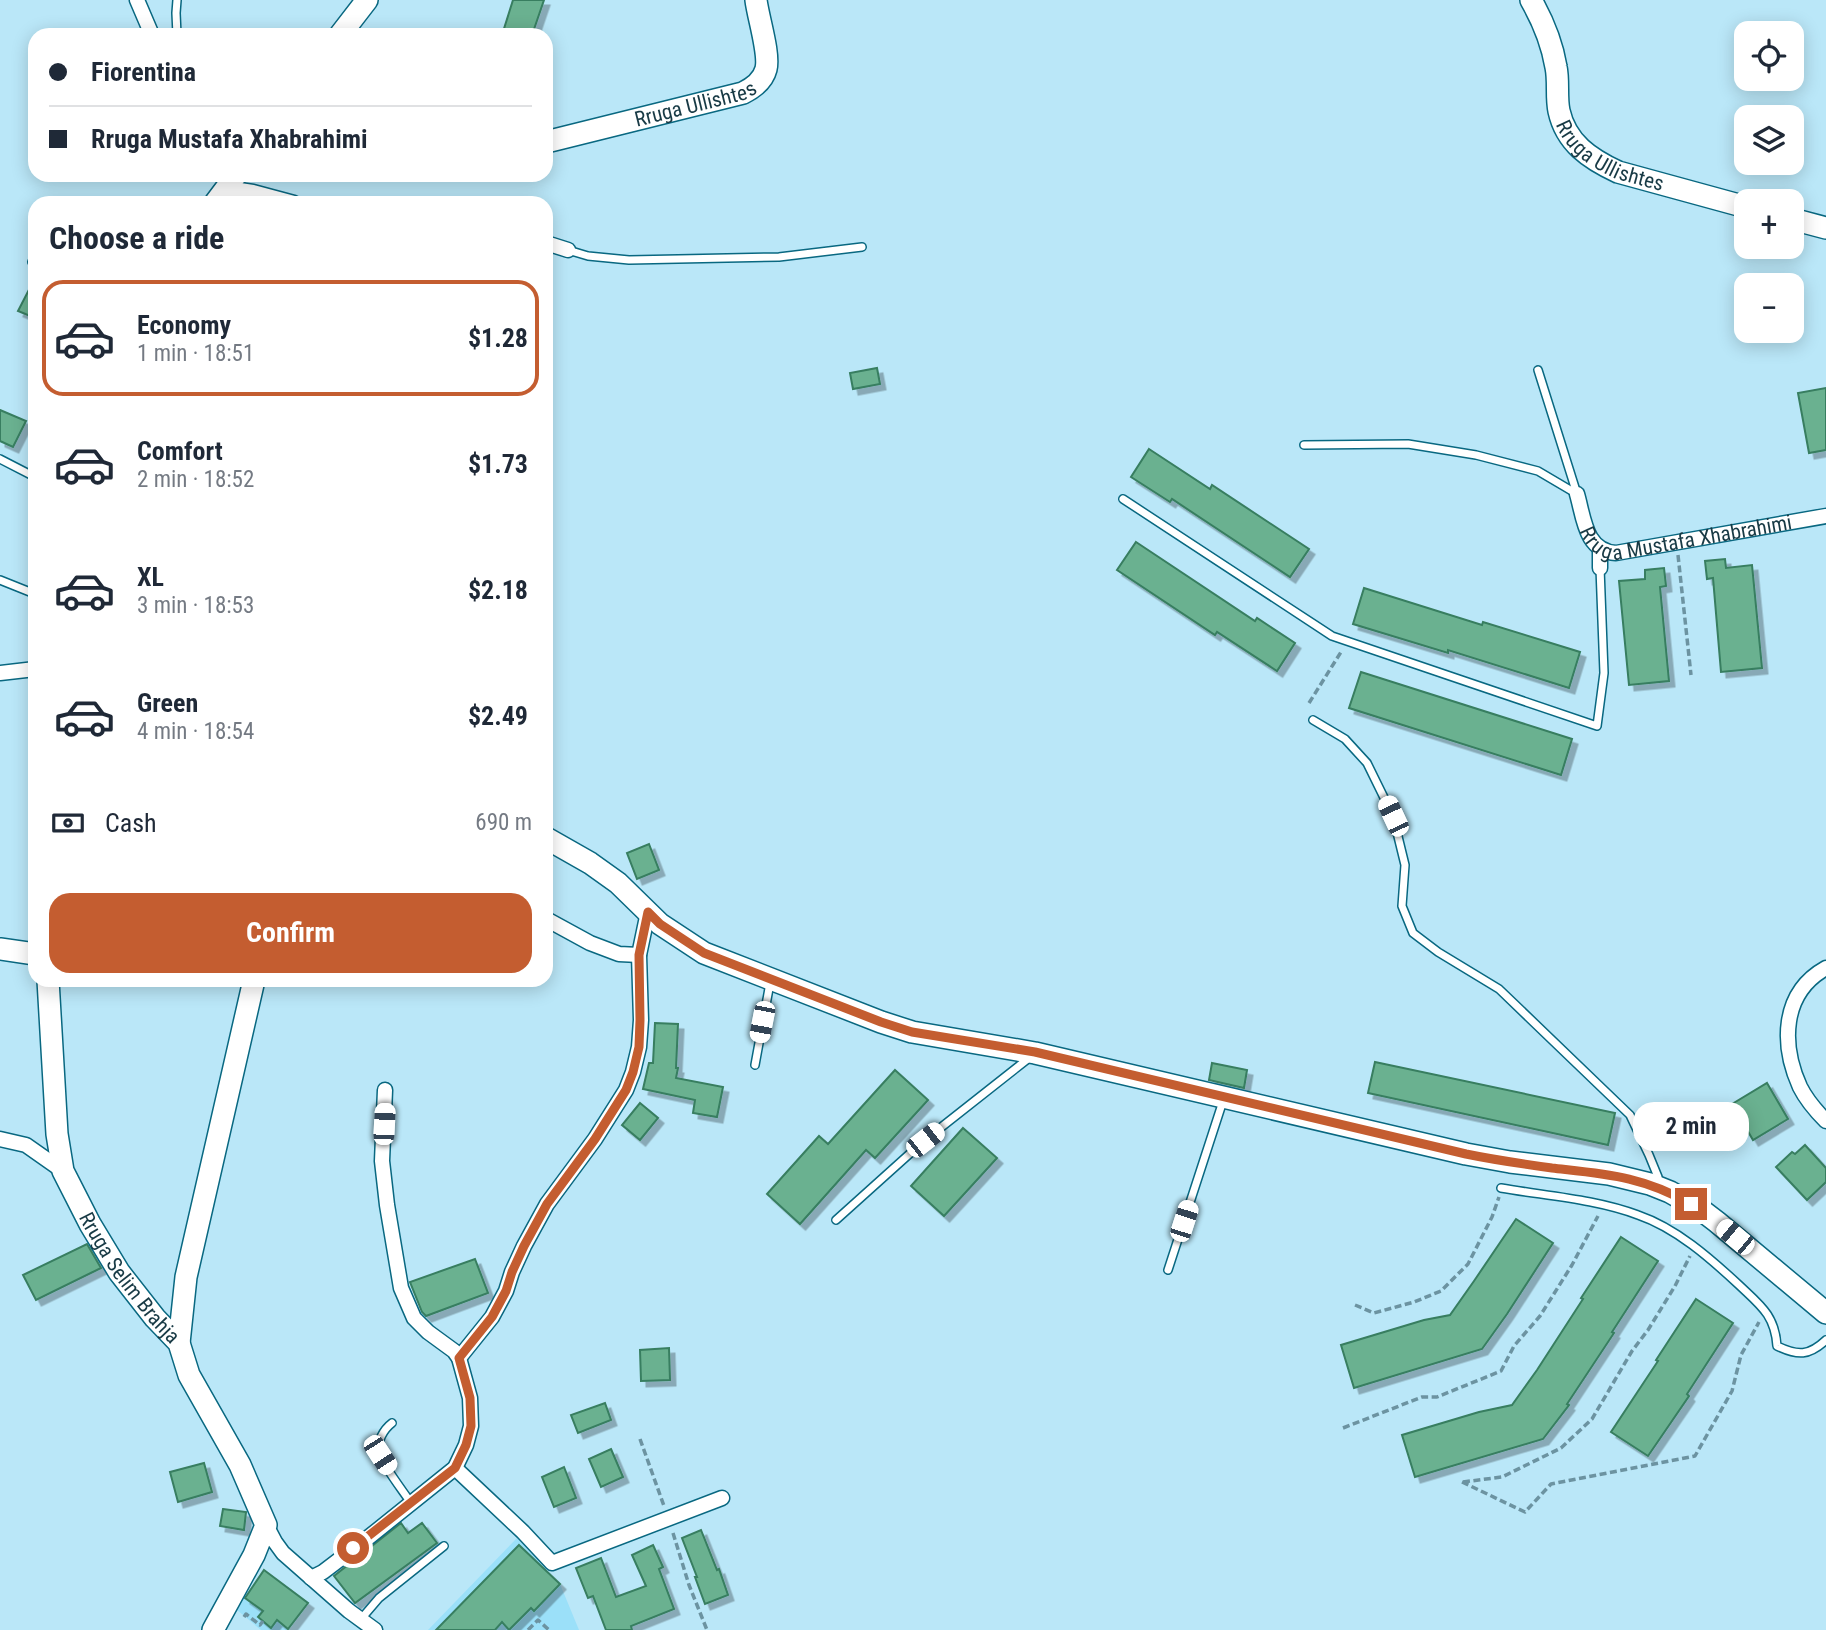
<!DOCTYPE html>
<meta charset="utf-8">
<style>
body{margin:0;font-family:"Roboto Condensed",sans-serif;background:#f6f6f7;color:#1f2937;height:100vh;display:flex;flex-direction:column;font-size:26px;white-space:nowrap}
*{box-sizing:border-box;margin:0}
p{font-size:23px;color:#747a83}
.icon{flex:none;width:38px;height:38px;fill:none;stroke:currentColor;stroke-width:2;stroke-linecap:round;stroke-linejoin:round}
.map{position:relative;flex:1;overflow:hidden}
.panel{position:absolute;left:28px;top:196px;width:525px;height:791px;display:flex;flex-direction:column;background:#fff;border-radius:21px;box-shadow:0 4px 18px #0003}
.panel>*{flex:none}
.hud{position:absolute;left:28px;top:28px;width:525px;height:154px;border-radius:21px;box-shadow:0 4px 18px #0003;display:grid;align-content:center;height:154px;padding:0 21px;background:#fff}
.fabs{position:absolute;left:1734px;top:21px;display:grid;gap:14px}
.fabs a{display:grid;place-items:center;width:70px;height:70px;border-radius:14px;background:#fff;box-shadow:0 4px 18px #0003;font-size:35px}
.end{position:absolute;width:32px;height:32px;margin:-16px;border:9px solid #c45d30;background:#fff;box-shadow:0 0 0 4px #fff}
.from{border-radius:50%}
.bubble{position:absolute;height:49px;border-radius:21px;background:#fff;box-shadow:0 4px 18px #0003;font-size:23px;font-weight:700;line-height:49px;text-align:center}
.car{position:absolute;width:21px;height:42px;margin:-21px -10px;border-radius:9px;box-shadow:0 0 5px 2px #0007;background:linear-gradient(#fff 24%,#345 0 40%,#fff 0 76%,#345 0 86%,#fff 0)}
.hud b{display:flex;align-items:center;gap:24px;height:66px;font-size:26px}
.hud b+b{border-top:2px solid #e0e1e3}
.hud i{width:18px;height:18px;background:#1f2937}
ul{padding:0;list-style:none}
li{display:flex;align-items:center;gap:21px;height:116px;margin:0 14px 10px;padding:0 7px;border:4px solid transparent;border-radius:21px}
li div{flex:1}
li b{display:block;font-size:26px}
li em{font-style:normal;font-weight:700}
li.active{border-color:#c45d30}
li>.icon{width:63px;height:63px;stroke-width:1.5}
h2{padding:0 21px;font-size:32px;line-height:84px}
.pay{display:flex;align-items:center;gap:18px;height:77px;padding:0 21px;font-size:26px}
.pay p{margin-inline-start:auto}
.primary-button{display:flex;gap:14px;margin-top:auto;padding:14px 21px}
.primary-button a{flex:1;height:80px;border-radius:21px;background:#c45d30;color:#fff;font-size:28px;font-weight:700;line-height:80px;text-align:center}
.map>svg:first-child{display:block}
.built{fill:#9be0f9}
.building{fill:#6ab190;stroke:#377e60;stroke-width:2;filter:url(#shadow)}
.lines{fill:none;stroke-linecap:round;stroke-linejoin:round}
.lane-casing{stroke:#096881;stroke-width:10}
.street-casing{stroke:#096881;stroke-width:17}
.secondary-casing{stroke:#096881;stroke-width:24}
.path{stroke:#6c93a1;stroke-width:3.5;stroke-dasharray:7 3.5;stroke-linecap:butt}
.lane{stroke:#fff;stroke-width:7}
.street{stroke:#fff;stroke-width:14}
.secondary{stroke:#fff;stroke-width:21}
.route{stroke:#c45d30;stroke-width:9}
.labels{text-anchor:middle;stroke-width:6;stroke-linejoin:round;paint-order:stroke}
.street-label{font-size:21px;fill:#183a45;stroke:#bae7f8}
</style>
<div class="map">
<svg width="1826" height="1630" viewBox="0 0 1826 1630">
<defs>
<filter id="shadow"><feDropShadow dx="5.5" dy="5.5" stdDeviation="0" flood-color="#0004"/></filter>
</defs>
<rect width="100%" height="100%" fill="#bae7f8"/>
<!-- built -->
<g class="built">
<path d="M517,1538L560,1584L579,1630H428Z"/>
<path d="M264,1570L308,1603L288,1630H261L237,1610L244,1597Z"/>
</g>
<!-- building -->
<g class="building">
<path d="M513,0H544L532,35H502Z"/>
<path d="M35,278V318L18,311Z"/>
<path d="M877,368L880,384L853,389L850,373Z"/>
<path d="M1826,388V450L1809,453L1798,393Z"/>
<path d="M0,410L26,421L13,447L0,441Z"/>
<path d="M1149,449L1210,489L1212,485L1309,549L1290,577L1172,499L1170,502L1131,477Z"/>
<path d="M1136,542L1255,621L1257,618L1295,643L1277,671L1217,632L1215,635L1117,570Z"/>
<path d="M1725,559L1726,568L1752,565L1762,668L1721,672L1713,578L1707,579L1705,561Z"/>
<path d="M1664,568L1666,586L1660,587L1669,681L1629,685L1619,581L1645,579V570Z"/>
<path d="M1364,588L1482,625L1483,622L1580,652L1569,688L1448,650V653L1353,624Z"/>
<path d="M1361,672L1572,739L1561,775L1349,708Z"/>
<path d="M649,844L659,870L637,879L627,853Z"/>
<path d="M655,1023L678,1024L676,1068H678L676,1078L723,1087L717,1117L693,1113L695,1100L643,1089L649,1063H653Z"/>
<path d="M1375,1062L1615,1113L1608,1145L1368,1093Z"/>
<path d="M1212,1063L1247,1070L1244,1088L1209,1080Z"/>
<path d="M895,1070L928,1100L875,1158L866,1150L800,1224L767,1194L819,1136L828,1144Z"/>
<path d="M1767,1083L1788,1119L1753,1140L1732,1104Z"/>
<path d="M640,1103L658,1118L640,1140L622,1125Z"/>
<path d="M963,1128L997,1158L944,1216L911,1186Z"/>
<path d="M1805,1145L1826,1168V1182L1807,1200L1776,1167L1792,1152L1795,1154Z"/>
<path d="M1516,1219L1553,1243L1507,1314L1482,1349L1354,1388L1341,1345L1424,1320L1450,1315L1474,1281Z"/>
<path d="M1621,1237L1658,1261L1612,1332L1614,1333L1567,1404L1569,1405L1543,1439L1415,1477L1402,1435L1479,1412L1512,1405L1537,1370L1583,1299L1581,1298Z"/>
<path d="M87,1244L101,1268L36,1300L23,1275Z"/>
<path d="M475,1259L488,1293L426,1316L422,1312L410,1282Z"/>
<path d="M1696,1299L1733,1323L1687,1394L1689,1396L1648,1456L1611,1432L1658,1361L1656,1360Z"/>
<path d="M669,1348L670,1380L641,1381L640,1350Z"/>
<path d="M605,1403L611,1420L578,1433L571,1415Z"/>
<path d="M611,1449L623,1477L601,1487L589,1459Z"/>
<path d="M204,1463L212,1492L178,1502L170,1472Z"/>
<path d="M564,1467L576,1498L554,1507L542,1477Z"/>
<path d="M223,1509L246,1512L244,1530L220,1526Z"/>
<path d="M401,1523L408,1533L422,1523L437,1543L355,1603L334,1576Z"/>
<path d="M701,1530L717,1570L719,1569L728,1595L705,1604L695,1577H697L682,1538Z"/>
<path d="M519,1545L560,1584L534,1611L531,1608L509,1630L502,1622L495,1630H436Z"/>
<path d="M653,1545L663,1567L659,1569L674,1609L631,1626L632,1630H606L593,1596L588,1598L576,1568L601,1558L616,1597L646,1586L632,1555Z"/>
<path d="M264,1570L308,1603L288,1629L277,1620L271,1628L258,1617L263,1611L245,1598Z"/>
</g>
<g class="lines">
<!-- lane casing -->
<g class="lane-casing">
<g id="lane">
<path d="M177,0L176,13L177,35"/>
<path d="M568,250L588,256L629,260L779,257L862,247"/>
<path d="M32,262L35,260"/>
<path d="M1538,370L1577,494"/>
<path d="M1304,445L1408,444L1476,455L1538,471L1577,494"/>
<path d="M0,459L35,477"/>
<path d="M1123,499L1332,636L1597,726L1604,673L1600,568"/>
<path d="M0,580L35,594"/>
<path d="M1313,720L1345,739L1367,763L1393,816L1405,865L1402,906L1413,933L1438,952L1499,989L1630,1115L1649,1155L1658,1177V1183"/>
<path d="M755,1065L770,983"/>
<path d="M1501,1188C1547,1196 1595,1199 1638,1215C1676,1228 1710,1258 1739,1285C1760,1305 1775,1315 1777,1346C1798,1356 1809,1356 1826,1340"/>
<path d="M836,1220L925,1140L1029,1058"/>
<path d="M1168,1270L1223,1101"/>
<path d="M392,1423C384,1429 376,1442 379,1453C382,1464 403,1491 411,1503"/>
<path d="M361,1619L379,1598L444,1546"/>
</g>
</g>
<!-- street casing -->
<g class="street-casing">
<g id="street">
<path d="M137,0L152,35"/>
<path d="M226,188L253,192L294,203"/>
<path d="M546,243L568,250"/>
<path id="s1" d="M1577,494C1584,518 1585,551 1616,553L1826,516"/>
<path d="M1600,549V568"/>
<path d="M0,673L35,669"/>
<path d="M546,919L590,943L619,954L639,955"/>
<path d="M1826,968C1781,993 1781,1045 1800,1087C1806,1099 1817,1112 1826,1121"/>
<path d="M0,1139L26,1145L63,1171"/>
<path d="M459,1358L492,1317L506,1291L512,1272L524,1246L547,1204L595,1139L626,1090L633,1072L639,1047L641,1020L639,955L648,912"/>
<path d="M455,1468L523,1532L552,1563L722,1498"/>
<path d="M266,1525L275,1542L283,1553L349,1611L375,1630"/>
<path d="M311,1578L323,1572L369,1537L455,1468L466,1445L471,1426L470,1398L459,1358L454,1351L428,1332L414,1318L401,1288L387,1205L382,1161L385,1090"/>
</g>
</g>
<!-- secondary casing -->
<g class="secondary-casing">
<g id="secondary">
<path id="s2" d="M1531,0C1543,21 1552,43 1556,67C1559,81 1556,97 1559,111C1566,143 1590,159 1618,172L1746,207"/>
<path d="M340,35L367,0"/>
<path id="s3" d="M546,142L743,93C753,88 763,81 766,69C770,54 758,17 756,0"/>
<path d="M215,203L236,175"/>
<path d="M1792,219L1826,228"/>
<path d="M546,838L590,863L618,883L660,924L704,953L881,1022L912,1032L1035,1053L1466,1154L1510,1162L1609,1174L1650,1184L1670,1192L1700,1209L1717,1222L1826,1313"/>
<path d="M0,949L35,954"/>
<path id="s4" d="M48,980L57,1134L63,1171L90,1224L119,1272L155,1318L179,1343L189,1375L240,1465L266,1525L254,1555L213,1630"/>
<path d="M179,1343L186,1277L254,980"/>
</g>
</g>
<!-- path -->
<g class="path">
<path d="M1678,555L1691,675"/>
<path d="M1309,703L1341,652"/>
<path d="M1355,1305L1374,1313L1414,1302L1441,1291L1468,1264L1492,1217L1499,1197"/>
<path d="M1343,1428L1422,1397H1437L1501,1371L1514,1346L1540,1316L1572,1265L1598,1216"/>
<path d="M640,1439L664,1506"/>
<path d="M1462,1482L1525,1512L1551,1484L1695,1456L1732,1391L1741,1355L1759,1322"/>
<path d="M1463,1482L1502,1477L1561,1448L1592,1419L1632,1351L1648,1330L1675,1286L1690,1256"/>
<path d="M673,1533L689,1585L707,1630"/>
<path d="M244,1617L246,1614L260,1625L263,1621"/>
<path d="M528,1630L538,1620L549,1630"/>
</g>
<!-- lane -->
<use href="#lane" class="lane"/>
<!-- street -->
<use href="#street" class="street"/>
<!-- secondary -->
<use href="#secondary" class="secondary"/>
</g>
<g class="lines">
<!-- route -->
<path class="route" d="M353,1548L455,1468L466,1445L471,1426L470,1398L459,1358L492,1317L506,1291L512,1272L524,1246L547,1204L595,1139L626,1090L633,1072L639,1047L640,1020L639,955L648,912L660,924L704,953L881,1022L912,1032L1035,1052L1466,1154C1495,1160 1523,1164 1552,1168C1605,1174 1643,1176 1691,1204"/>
</g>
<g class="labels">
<!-- street labels -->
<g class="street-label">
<text dy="7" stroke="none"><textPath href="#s3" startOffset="154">Rruga Ullishtes</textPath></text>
<text dy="7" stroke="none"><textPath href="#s2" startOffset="189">Rruga Ullishtes</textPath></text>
<text dy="7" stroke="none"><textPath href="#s1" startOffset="145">Rruga Mustafa Xhabrahimi</textPath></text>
<text dy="7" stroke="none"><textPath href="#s4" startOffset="318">Rruga Selim Brahja</textPath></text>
</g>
</g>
</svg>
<div class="fabs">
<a><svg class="icon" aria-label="locate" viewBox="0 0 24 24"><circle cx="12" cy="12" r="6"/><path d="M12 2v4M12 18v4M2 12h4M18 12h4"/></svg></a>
<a><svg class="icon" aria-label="layers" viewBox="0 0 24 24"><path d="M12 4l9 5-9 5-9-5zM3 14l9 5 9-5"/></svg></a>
<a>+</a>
<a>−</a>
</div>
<i class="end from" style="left:353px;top:1548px"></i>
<i class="end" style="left:1691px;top:1204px"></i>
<div class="bubble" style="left:1633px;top:1102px;width:116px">2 min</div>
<i class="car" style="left:1393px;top:816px;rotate:335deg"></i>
<i class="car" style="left:762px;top:1022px;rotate:191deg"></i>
<i class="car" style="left:384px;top:1124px;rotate:3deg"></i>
<i class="car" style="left:925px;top:1140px;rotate:52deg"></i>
<i class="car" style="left:1184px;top:1221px;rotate:18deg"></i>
<i class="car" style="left:1735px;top:1237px;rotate:310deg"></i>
<i class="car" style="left:380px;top:1455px;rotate:147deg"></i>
<div class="hud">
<b><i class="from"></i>Fiorentina</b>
<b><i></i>Rruga Mustafa Xhabrahimi</b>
</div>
<section class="panel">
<h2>Choose a ride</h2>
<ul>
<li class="active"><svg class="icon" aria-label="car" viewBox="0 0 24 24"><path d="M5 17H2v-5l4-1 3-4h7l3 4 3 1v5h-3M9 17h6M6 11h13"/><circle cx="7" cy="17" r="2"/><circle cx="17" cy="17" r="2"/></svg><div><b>Economy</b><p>1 min · 18:51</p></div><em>$1.28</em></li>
<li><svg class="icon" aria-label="car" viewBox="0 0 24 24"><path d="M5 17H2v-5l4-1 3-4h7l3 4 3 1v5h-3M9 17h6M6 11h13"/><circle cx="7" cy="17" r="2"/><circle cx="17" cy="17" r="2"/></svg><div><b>Comfort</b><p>2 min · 18:52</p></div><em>$1.73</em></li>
<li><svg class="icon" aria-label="car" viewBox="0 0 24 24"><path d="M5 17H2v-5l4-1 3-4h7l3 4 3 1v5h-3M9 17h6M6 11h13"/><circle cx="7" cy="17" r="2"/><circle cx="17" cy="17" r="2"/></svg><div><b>XL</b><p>3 min · 18:53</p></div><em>$2.18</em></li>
<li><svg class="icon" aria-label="car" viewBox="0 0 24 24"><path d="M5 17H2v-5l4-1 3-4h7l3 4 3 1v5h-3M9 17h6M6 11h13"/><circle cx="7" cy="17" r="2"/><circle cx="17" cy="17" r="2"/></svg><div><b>Green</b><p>4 min · 18:54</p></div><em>$2.49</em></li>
</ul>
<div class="pay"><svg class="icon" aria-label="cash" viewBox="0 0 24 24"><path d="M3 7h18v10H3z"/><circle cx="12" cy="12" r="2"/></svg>Cash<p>690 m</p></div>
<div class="primary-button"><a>Confirm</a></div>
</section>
</div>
